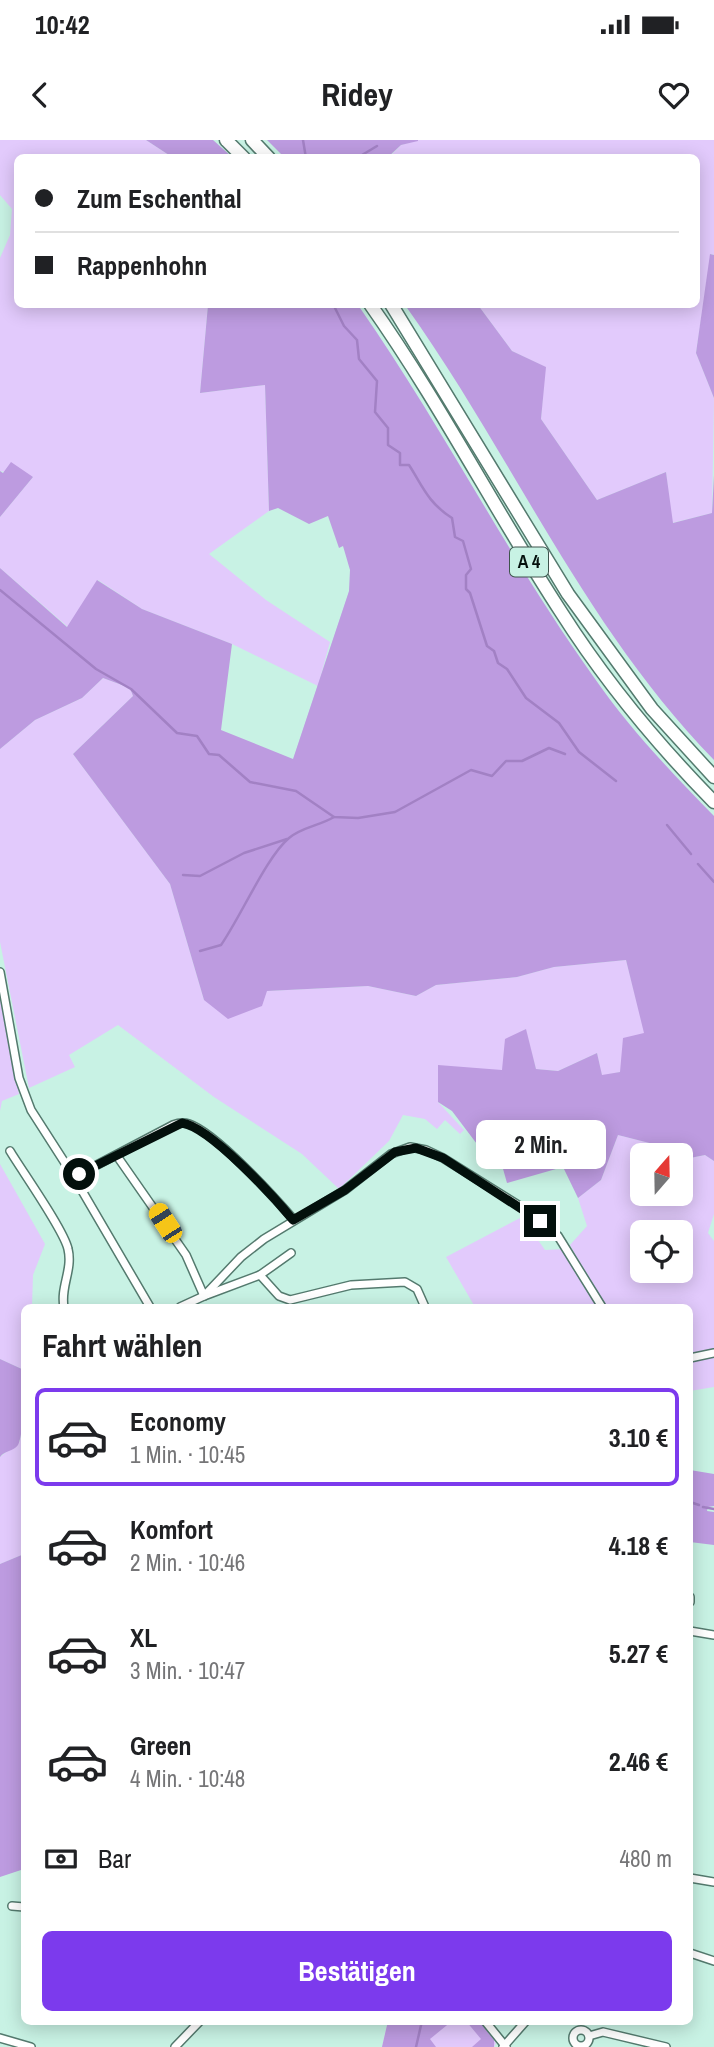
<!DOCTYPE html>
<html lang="de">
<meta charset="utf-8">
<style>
body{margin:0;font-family:"Archivo Narrow",sans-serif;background:#f2f2f2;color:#202124;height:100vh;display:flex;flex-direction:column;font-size:26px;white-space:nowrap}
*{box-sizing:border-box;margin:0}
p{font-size:23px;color:#757577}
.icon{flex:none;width:38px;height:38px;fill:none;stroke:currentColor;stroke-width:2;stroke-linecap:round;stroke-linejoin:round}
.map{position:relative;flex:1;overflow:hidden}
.drawer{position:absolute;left:21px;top:1164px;width:672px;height:721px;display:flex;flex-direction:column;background:#fff;border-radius:10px;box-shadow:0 4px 18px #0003}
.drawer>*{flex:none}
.guide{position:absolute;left:14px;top:14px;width:686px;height:154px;border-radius:10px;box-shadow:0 4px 18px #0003;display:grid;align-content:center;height:154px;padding:0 21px;background:#fff}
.needle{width:46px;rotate:20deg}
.tools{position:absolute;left:630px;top:1003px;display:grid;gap:14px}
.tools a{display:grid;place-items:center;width:63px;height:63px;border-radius:10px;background:#fff;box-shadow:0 4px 18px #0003;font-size:35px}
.end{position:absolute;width:32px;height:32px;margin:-16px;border:9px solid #03100c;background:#fff;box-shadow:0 0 0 4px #fff}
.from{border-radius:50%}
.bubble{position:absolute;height:49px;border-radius:10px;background:#fff;box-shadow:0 4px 18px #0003;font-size:23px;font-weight:800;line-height:49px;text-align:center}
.car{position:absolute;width:21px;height:42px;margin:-21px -10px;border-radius:9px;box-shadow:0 0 5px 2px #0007;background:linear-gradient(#f5c518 24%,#345 0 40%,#f5c518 0 76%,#345 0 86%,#f5c518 0)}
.guide b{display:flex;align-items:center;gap:24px;height:66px;font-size:26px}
.guide b+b{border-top:2px solid #e0e0e0}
.guide i{width:18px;height:18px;background:#202124}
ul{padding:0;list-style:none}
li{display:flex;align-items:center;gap:21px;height:98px;margin:0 14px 10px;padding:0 7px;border:4px solid transparent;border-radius:10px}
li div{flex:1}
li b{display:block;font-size:26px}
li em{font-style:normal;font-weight:800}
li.active{border-color:#7c3aed}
li>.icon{width:63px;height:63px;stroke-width:1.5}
h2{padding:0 21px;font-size:32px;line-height:84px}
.pay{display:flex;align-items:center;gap:18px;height:77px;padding:0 21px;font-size:26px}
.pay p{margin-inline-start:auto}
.button{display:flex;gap:14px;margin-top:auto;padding:14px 21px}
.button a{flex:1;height:80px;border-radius:10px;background:#7c3aed;color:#fff;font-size:28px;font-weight:800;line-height:80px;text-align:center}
.status{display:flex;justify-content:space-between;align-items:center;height:49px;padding:0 35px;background:#fff;direction:ltr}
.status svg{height:19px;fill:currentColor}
header{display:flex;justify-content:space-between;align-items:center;height:91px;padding:0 21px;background:#fff;font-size:32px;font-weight:800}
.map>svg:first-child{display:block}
.green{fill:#e2cafc;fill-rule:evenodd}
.forest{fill:#bd9be0}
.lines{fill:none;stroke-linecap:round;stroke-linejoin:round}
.stream{stroke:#a281c4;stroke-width:2.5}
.minor-casing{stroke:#547a6e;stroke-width:10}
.motorway-casing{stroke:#547a6e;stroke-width:15}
.minor{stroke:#fff;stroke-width:7}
.motorway{stroke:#fff;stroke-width:12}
.route{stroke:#03100c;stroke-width:9}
.labels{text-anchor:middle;stroke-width:7;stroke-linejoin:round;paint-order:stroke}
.shield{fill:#c8f2e4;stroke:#3e544d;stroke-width:2}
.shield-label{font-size:18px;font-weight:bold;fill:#03100c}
</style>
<div class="status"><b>10:42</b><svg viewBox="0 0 49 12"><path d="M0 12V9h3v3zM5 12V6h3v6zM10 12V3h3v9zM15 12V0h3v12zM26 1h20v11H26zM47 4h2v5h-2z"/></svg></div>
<header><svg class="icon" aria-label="back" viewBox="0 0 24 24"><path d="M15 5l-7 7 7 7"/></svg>Ridey<svg class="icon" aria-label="heart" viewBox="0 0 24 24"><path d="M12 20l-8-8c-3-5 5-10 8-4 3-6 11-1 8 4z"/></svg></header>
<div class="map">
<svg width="714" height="1907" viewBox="0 0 714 1907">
<rect width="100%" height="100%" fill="#c8f2e4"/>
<!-- green -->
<g class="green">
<path d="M0,0H146L172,17L18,18V164L208,165L200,253L265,245L269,371L209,414L266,460L330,502L318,546L232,504L142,469L98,440L68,487L0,428V377L33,337L0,331V118L10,95L12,69L0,55Z"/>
<path d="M418,0H714V115L711,114L696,213L714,258L712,373L672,383L666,332L597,360L541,279L545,227L512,211L478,165L696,164V18H388L401,5Z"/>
<path d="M103,538L130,548L133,556L73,614L170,744L204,860L267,851L368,846L416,856L436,845L517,837L554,827L626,820L645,894L620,932L602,936L597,913L558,931L536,929L525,889L502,930L438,962L464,990L460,994L445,980L437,989L425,979L403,975L389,1001L339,1049L302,1014L214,957L118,885L69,915L75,927L29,948L0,802V609L35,580L82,558Z"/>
<path d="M0,857L19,954L2,961L0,971Z"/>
<path d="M618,995L673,1009L690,1018L705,1015L714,1021V1074L708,1093L714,1101V1247L690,1251V1167H603L570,1105L587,1086L578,1058L601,1040ZM642,1015H681V1054H642ZM642,1092H681V1130H642Z"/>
<path d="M0,1024L45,1104L33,1135L32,1167H24V1230L0,1219Z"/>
<path d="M522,1077L545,1110L565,1109L600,1167H475L446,1117Z"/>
<path d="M24,1260V1414L0,1424V1317L20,1301Z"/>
<path d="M388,1881H479L496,1903L494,1907H382Z"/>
</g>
<!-- forest -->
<g class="forest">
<path d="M146,0H213L232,17H172Z"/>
<path d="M267,0H418V1L401,5L388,17L285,18Z"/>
<path d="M710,114L714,115V258L696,213Z"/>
<path d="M208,165H358C442,285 508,417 593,536C628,587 671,632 714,676V1021L705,1015L690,1018L673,1009L618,995L601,1040L578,1058L563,1027L507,1043L498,1011L486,1016L452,971L438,962V925L502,930L505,899L526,889L536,929L558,931L597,913L602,935L620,932L623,898L644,893L626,820L554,827L517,837L436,845L416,856L368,846L267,851L262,866L228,879L204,860L170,744L73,614L133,556L130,548L103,538L82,558L35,580L0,609V428L67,487L97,440L142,469L232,504L221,590L293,619L349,451L350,430L343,406L339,408L328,376L309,384L278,368L269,371L265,245L200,253Z"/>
<path d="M405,165H478L512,211L546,227L541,279L597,360L666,332L673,383L712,373L714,335V620C582,484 513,316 405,165Z"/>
<path d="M11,322L33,337L0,377V331L3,333Z"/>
<path d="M0,1219L24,1230C25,1244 24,1295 18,1305C13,1312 5,1310 0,1317Z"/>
<path d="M690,1330L714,1334V1366L708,1367L707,1371L714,1372V1405L690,1402Z"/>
<path d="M24,1414V1729L0,1737V1424Z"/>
<path d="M388,1881H452L430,1899L436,1907H382Z"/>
<path d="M466,1881H479L494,1900V1907H472L481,1899Z"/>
</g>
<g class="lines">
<!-- stream -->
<g class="stream">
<path d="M303,0L306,18"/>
<path d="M357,18L377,6"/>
<path d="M333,164L344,186L357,200L359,219L377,241L375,272L388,288V305L400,313V325H409C422,345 428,363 452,378L455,397L463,401L471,429L466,435V449L470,453L487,506L494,511L498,523L507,529L526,558L559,583L579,612L616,641"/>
<path d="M0,450L96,529L131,549L177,593L197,596L209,614L219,615L250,642L296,651L334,677L358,678L395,672L471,630L492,636L506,621H522L549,608L565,614"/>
<path d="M667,685L691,714"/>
<path d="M698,724L714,742"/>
<path d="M183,735L200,736L244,713L287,699"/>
<path d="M200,811L221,805C240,778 267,716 289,698C302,687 319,686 334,677"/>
<path d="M690,1362L699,1365"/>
<path d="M703,1367L714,1369"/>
<path d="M416,1907L422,1881"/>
</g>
<!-- minor casing -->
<g class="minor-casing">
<g id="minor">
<path d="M0,832L19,938L31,970L74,1037L150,1167"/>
<path d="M10,1011C22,1031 64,1090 68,1109C73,1130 60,1147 64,1167"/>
<path d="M117,1016L186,1115L204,1156L260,1135L291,1113"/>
<path d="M74,1037L173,985C178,983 183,982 189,984C216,993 274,1057 294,1080"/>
<path d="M260,1135L279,1156L290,1160L351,1145L405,1142L417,1149L425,1167"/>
<path d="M180,1167L204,1156L241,1117L264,1099L345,1050L391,1014L410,1007L426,1010L443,1018L523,1068L558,1096L602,1167"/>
<path d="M690,1218L714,1213"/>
<path d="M690,1462V1457"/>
<path d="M690,1491L714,1495"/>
<path d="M690,1738L714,1742"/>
<path d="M12,1766L24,1767"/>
<path d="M690,1813L714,1821"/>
<path d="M485,1881L506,1907"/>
<circle cx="581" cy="1898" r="8"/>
<path d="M589,1896L603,1892L666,1907"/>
<path d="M0,1898L31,1907"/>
<path d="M175,1907L200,1881"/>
<path d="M503,1907L526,1881"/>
</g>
</g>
<!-- motorway casing -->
<g class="motorway-casing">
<g id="motorway">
<path d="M226,0L244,18"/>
<path d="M252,0L269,18"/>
<path d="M370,164C440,263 495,371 561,472C605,541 657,604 714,662"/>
<path d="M391,164L568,454L652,569L714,637"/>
</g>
</g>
<!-- minor -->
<use href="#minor" class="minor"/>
<!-- motorway -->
<use href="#motorway" class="motorway"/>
</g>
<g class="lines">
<!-- route -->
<path class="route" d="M79,1034L182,983C210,987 274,1057 293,1080L345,1050L395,1012L416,1008L443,1018L540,1081"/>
</g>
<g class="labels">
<!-- shield labels -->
<rect class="shield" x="510" y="407.5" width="38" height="29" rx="5"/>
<g class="shield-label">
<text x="529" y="428">A 4</text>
</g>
</g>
</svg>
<div class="tools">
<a><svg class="needle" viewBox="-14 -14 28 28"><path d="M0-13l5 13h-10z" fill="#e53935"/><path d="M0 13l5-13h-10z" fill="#757577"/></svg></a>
<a><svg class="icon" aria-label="locate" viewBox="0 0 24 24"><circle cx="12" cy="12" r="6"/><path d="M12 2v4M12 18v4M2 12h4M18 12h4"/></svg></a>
</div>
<i class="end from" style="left:79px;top:1034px"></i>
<i class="end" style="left:540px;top:1081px"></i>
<div class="bubble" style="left:476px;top:980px;width:130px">2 Min.</div>
<i class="car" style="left:165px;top:1083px;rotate:327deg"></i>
<div class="guide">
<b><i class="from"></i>Zum Eschenthal</b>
<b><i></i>Rappenhohn</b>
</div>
<section class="drawer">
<h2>Fahrt wählen</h2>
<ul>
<li class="active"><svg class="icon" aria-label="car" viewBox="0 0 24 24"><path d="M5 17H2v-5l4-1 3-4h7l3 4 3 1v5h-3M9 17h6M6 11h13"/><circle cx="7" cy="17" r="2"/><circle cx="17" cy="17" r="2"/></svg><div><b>Economy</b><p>1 Min. · 10:45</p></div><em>3.10 €</em></li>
<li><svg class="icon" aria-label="car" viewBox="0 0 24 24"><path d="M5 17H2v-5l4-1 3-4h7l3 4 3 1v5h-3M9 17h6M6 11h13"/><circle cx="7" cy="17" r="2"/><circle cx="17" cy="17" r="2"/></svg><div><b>Komfort</b><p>2 Min. · 10:46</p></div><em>4.18 €</em></li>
<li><svg class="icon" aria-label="car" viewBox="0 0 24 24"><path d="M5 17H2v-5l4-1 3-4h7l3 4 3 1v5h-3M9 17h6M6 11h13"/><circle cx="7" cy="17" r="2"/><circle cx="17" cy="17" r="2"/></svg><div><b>XL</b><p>3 Min. · 10:47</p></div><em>5.27 €</em></li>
<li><svg class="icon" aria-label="car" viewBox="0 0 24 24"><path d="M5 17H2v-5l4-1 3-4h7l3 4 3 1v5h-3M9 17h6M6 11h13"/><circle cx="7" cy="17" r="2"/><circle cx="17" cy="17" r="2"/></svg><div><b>Green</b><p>4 Min. · 10:48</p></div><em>2.46 €</em></li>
</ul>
<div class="pay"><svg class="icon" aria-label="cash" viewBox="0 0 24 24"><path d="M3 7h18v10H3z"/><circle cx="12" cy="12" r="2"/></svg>Bar<p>480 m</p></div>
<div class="button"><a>Bestätigen</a></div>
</section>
</div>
